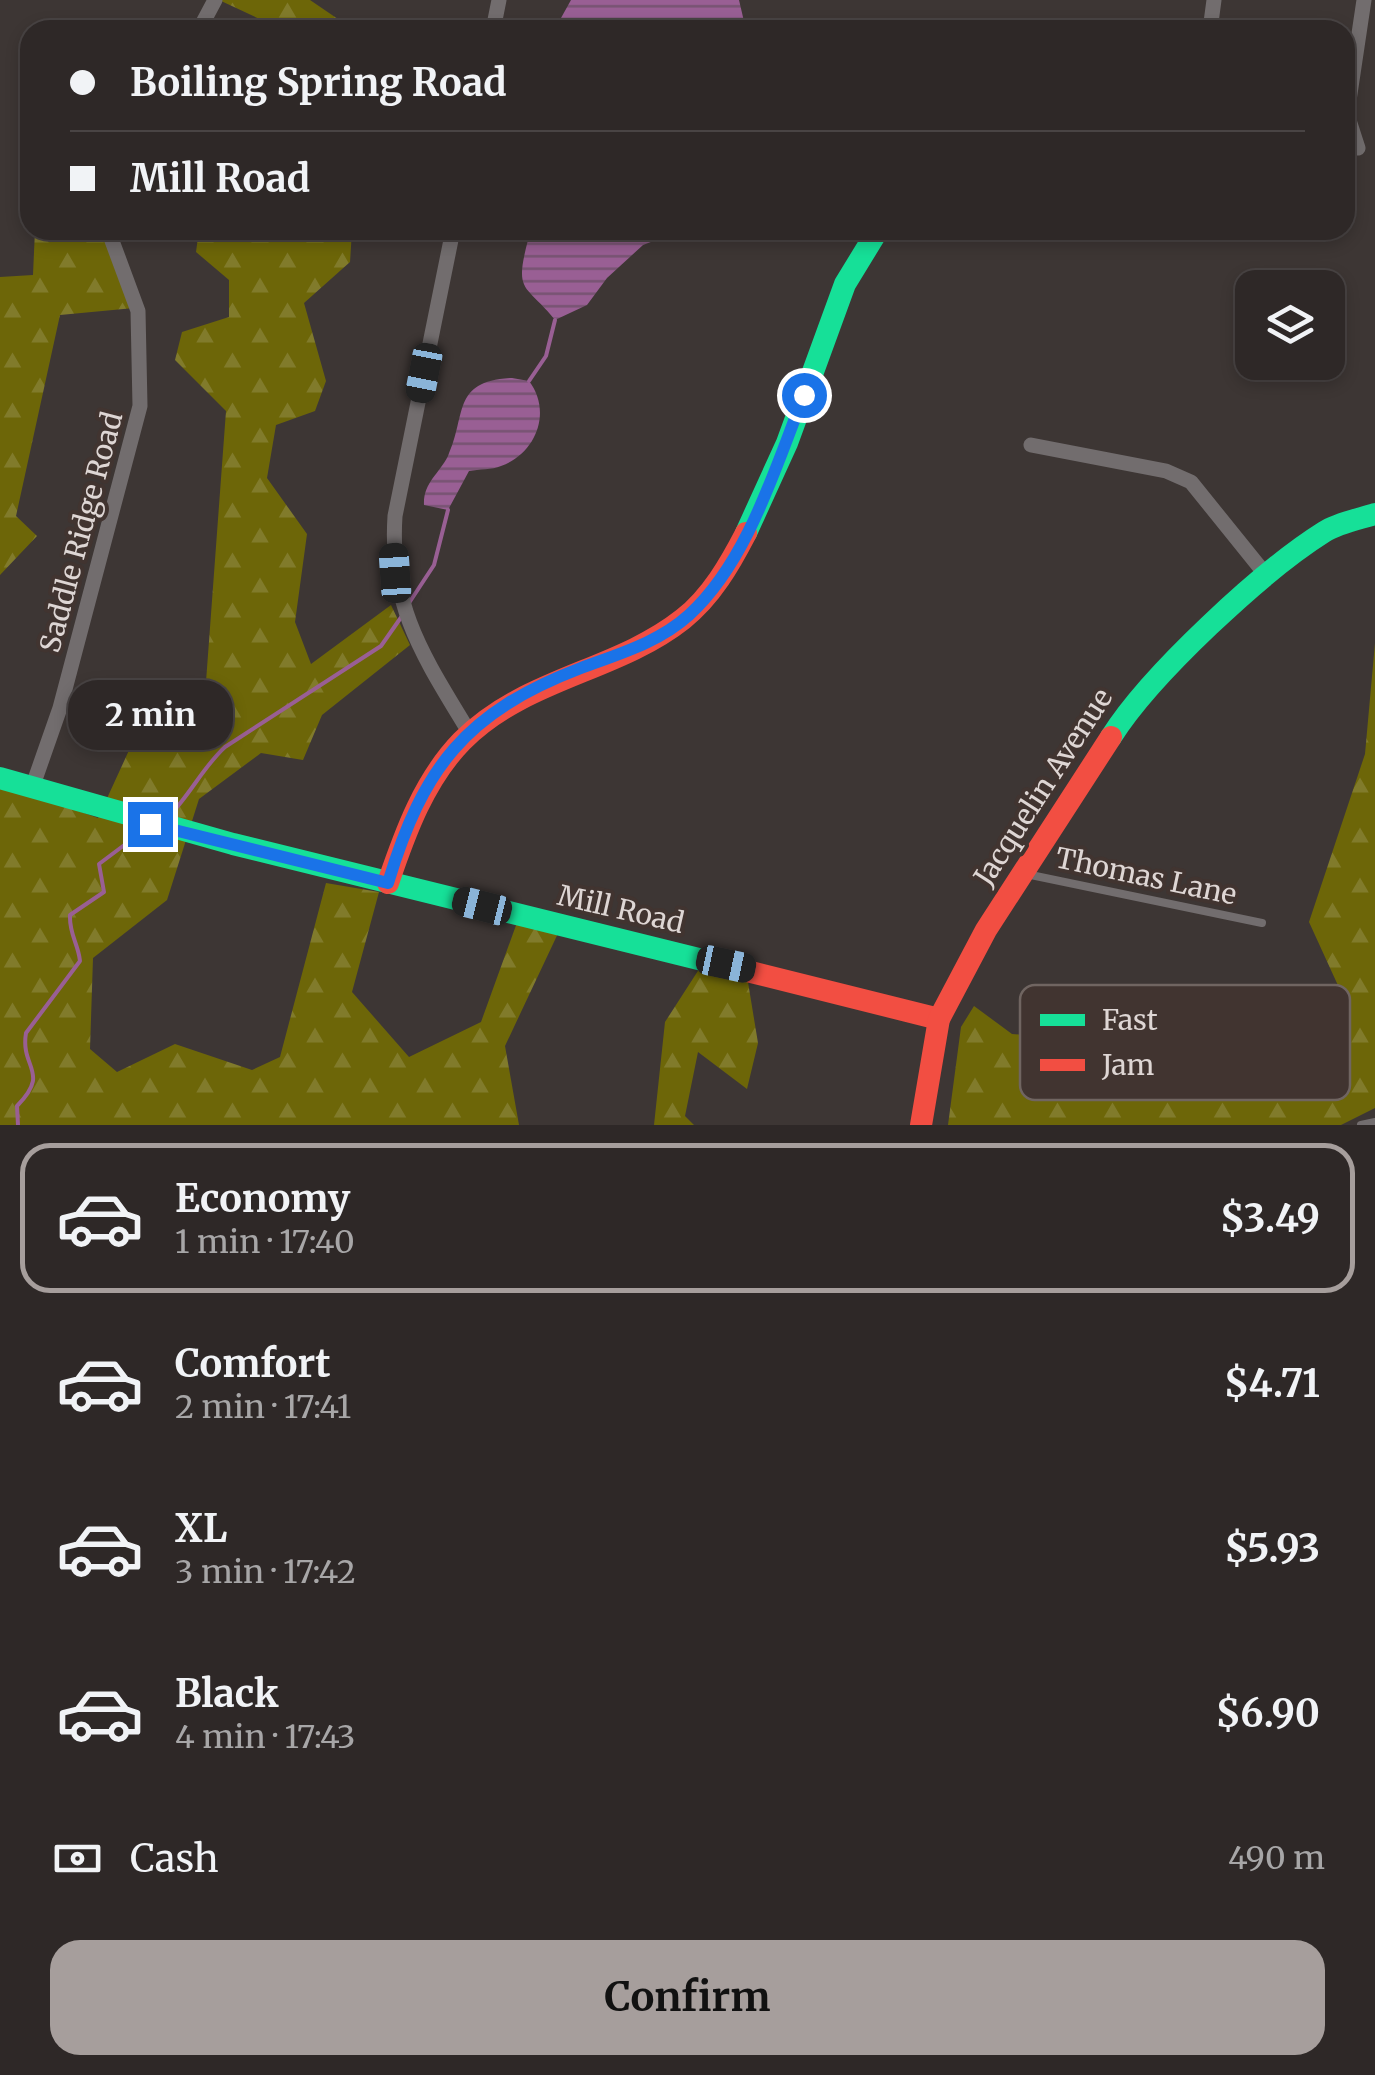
<!DOCTYPE html>
<meta charset="utf-8">
<style>
body{margin:0;font-family:Merriweather,serif;background:#36302f;color:#f1f3f6;height:100vh;display:flex;flex-direction:column;font-size:38px;white-space:nowrap}
*{box-sizing:border-box;margin:0}
p{font-size:32px;color:#a7a6a7}
.icon{flex:none;width:55px;height:55px;fill:none;stroke:currentColor;stroke-width:2;stroke-linecap:round;stroke-linejoin:round}
.map{position:relative;height:1125px;overflow:hidden}
.sheet{display:flex;flex-direction:column;background:#2e2827;flex:1}
.sheet>*{flex:none}
.guide{position:absolute;left:20px;top:20px;width:1335px;height:220px;border-radius:30px;box-shadow:0 5px 15px #0003,0 0 0 2px #494444;display:grid;align-content:center;height:220px;padding:0 50px;background:#2e2827}
.fabs{position:absolute;left:1235px;top:270px;display:grid;gap:20px}
.fabs a{display:grid;place-items:center;width:110px;height:110px;border-radius:20px;background:#2e2827;box-shadow:0 5px 15px #0003,0 0 0 2px #494444;font-size:50px}
.end{position:absolute;width:45px;height:45px;margin:-22px;border:12px solid #1a73e8;background:#fff;box-shadow:0 0 0 5px #fff}
.from{border-radius:50%}
.bubble{position:absolute;height:70px;border-radius:30px;background:#2e2827;box-shadow:0 5px 15px #0003,0 0 0 2px #494444;font-size:32px;font-weight:700;line-height:70px;text-align:center}
.car{position:absolute;width:30px;height:60px;margin:-30px -15px;border-radius:12px;box-shadow:0 0 8px 2px #0007;background:linear-gradient(#222 24%,#8ab4d8 0 40%,#222 0 76%,#8ab4d8 0 86%,#222 0)}
.guide b{display:flex;align-items:center;gap:35px;height:95px;font-size:38px}
.guide b+b{border-top:2px solid #494444}
.guide i{width:25px;height:25px;background:#f1f3f6}
ul{padding:18px 0 0;list-style:none}
li{display:flex;align-items:center;gap:30px;height:150px;margin:0 20px 15px;padding:0 30px;border:5px solid transparent;border-radius:30px}
li div{flex:1}
li b{display:block;font-size:38px}
li em{font-style:normal;font-weight:700}
li.selected{border-color:#a69e9c}
li>.icon{width:90px;height:90px;stroke-width:1.5}
.pay{display:flex;align-items:center;gap:25px;height:110px;padding:0 50px;font-size:38px}
.pay p{margin-inline-start:auto}
.button{display:flex;gap:20px;margin-top:auto;padding:20px 50px}
.button a{flex:1;height:115px;border-radius:30px;background:#a69e9c;color:#111;font-size:40px;font-weight:700;line-height:115px;text-align:center}
.map>svg:first-child{display:block}
.forest{fill:url(#forest-firs)}
.water{fill:url(#water-rules)}
.lines{fill:none;stroke-linecap:round;stroke-linejoin:round}
.stream{stroke:#995f94;stroke-width:4}
.lane{stroke:#726d6e;stroke-width:8}
.street{stroke:#726d6e;stroke-width:15}
.fast{stroke:#16e098;stroke-width:22}
.jam{stroke:#f24e42;stroke-width:22}
.route{stroke:#1a73e8;stroke-width:12}
.labels{text-anchor:middle;stroke-width:8;stroke-linejoin:round;paint-order:stroke}
.street-label{font-size:28px;fill:#ded6d4;stroke:#413430}
.key{fill:#413430;stroke:#706561;stroke-width:2.5}
.key-label{font-size:28px;fill:#ded6d4}
</style>
<div class="map">
<svg width="1375" height="1125" viewBox="0 0 1375 1125">
<defs>
<pattern id="forest-firs" width="22" height="20" patternUnits="userSpaceOnUse" patternTransform="scale(2.5)"><rect width="22" height="20" fill="#6d6608"/><path d="M5 1l3.5 6h-7zM16 11l3.5 6h-7z" fill="#817b2b"/></pattern>
<pattern id="water-rules" width="6" height="5" patternUnits="userSpaceOnUse" patternTransform="scale(2.5)"><rect width="6" height="5" fill="#995f94"/><path d="M0 2.5h6" fill="none" stroke="#775372"/></pattern>
</defs>
<rect width="100%" height="100%" fill="#3d3634"/>
<!-- forest -->
<g class="forest">
<path d="M219,0H310L354,30H283Z"/>
<path d="M35,230H107L134,308L60,315L16,516L37,536L0,575V277L33,275Z"/>
<path d="M199,230H352L350,262L304,303L326,381L315,411L276,425L267,478L307,534L295,622L311,664L391,605L410,645L322,715L303,760L261,753L199,799L167,900L93,958L90,1049L117,1072L175,1044L252,1070L280,1057L326,883L379,892L352,992L409,1057L481,1022L519,917L561,927L505,1046L519,1125H0V783L98,818L136,735L204,709L226,411L175,360L182,332L229,317V280L196,252Z"/>
<path d="M1375,643V1108L1341,1125H948L961,1027L974,1006L1012,1034L1091,1041L1145,1010L1179,1056L1308,1072L1341,992L1309,922L1365,754Z"/>
<path d="M705,960L746,970L758,1043L747,1089L698,1052L685,1116L694,1125H654L665,1022Z"/>
</g>
<!-- water -->
<g class="water">
<path d="M571,0H739L746,30H546L561,18Z"/>
<path d="M520,230H682L643,245L607,278L587,305L555,320C525,283 514,294 528,240Z"/>
<path d="M512,378L529,381C552,411 537,453 501,466C492,470 479,469 469,471L448,510L424,505C423,483 439,474 448,456C467,415 451,381 512,378Z"/>
</g>
<g class="lines">
<!-- stream -->
<g class="stream">
<path d="M529,381L546,356L555,320"/>
<path d="M409,603L434,565L448,510"/>
<path d="M167,818C189,797 202,768 225,747L381,646L402,616"/>
<path d="M18,1125L17,1106C51,1071 20,1069 26,1033L80,961C78,943 69,934 70,915L104,892L99,864L127,843"/>
</g>
<!-- lane -->
<g class="lane">
<path d="M1026,874L1262,923"/>
<path d="M1361,1125L1375,1122"/>
</g>
<!-- street -->
<g class="street">
<path d="M199,30L215,0"/>
<path d="M493,30L499,0"/>
<path d="M1210,30L1214,0"/>
<path d="M1358,148L1347,114L1364,0"/>
<path d="M453,230L395,516C389,608 424,657 469,732"/>
<path d="M1031,445L1166,471L1191,482L1266,575"/>
<path d="M32,788L60,708L140,406L138,311L108,230"/>
</g>
<!-- fast -->
<g class="fast">
<path d="M746,533L787,443L845,284L878,230"/>
<path d="M1111,737C1150,675 1262,571 1324,532C1338,523 1359,519 1375,514"/>
<path d="M0,778L233,844L743,970"/>
</g>
<!-- jam -->
<g class="jam">
<path d="M388,883C405,833 424,780 462,741C526,677 616,672 683,619C711,597 730,564 746,533"/>
<path d="M743,970L939,1019"/>
<path d="M921,1125L939,1019L986,930L1111,737"/>
</g>
</g>
<g class="lines">
<!-- route -->
<path class="route" d="M150,824L388,883C423,767 466,712 581,668C618,654 658,643 689,615C748,561 775,468 804,395"/>
</g>
<g class="labels">
<!-- street labels -->
<g class="street-label">
<text transform="translate(81 532) rotate(-75)" y="10">Saddle Ridge Road</text>
<text transform="translate(1043 787) rotate(-57)" y="10">Jacquelin Avenue</text>
<text transform="translate(1146 876) rotate(12)" y="10">Thomas Lane</text>
<text transform="translate(621 909) rotate(13)" y="10">Mill Road</text>
</g>
</g>
<!-- legend -->
<rect x="1020" y="985" width="330" height="115" rx="15" class="key"/>
<rect x="1040" y="1014" width="45" height="12" fill="#16e098"/>
<rect x="1040" y="1059" width="45" height="12" fill="#f24e42"/>
<g class="key-label">
<text x="1102" y="1030">Fast</text>
<text x="1102" y="1075">Jam</text>
</g>
</svg>
<div class="fabs">
<a><svg class="icon" aria-label="layers" viewBox="0 0 24 24"><path d="M12 4l9 5-9 5-9-5zM3 14l9 5 9-5"/></svg></a>
</div>
<i class="end from" style="left:804px;top:395px"></i>
<i class="end" style="left:150px;top:824px"></i>
<div class="bubble" style="left:68px;top:680px;width:165px">2 min</div>
<i class="car" style="left:424px;top:373px;rotate:191deg"></i>
<i class="car" style="left:395px;top:573px;rotate:356deg"></i>
<i class="car" style="left:482px;top:906px;rotate:284deg"></i>
<i class="car" style="left:726px;top:964px;rotate:102deg"></i>
<div class="guide">
<b><i class="from"></i>Boiling Spring Road</b>
<b><i></i>Mill Road</b>
</div>
</div>
<section class="sheet">
<ul>
<li class="selected"><svg class="icon" aria-label="car" viewBox="0 0 24 24"><path d="M5 17H2v-5l4-1 3-4h7l3 4 3 1v5h-3M9 17h6M6 11h13"/><circle cx="7" cy="17" r="2"/><circle cx="17" cy="17" r="2"/></svg><div><b>Economy</b><p>1 min · 17:40</p></div><em>$3.49</em></li>
<li><svg class="icon" aria-label="car" viewBox="0 0 24 24"><path d="M5 17H2v-5l4-1 3-4h7l3 4 3 1v5h-3M9 17h6M6 11h13"/><circle cx="7" cy="17" r="2"/><circle cx="17" cy="17" r="2"/></svg><div><b>Comfort</b><p>2 min · 17:41</p></div><em>$4.71</em></li>
<li><svg class="icon" aria-label="car" viewBox="0 0 24 24"><path d="M5 17H2v-5l4-1 3-4h7l3 4 3 1v5h-3M9 17h6M6 11h13"/><circle cx="7" cy="17" r="2"/><circle cx="17" cy="17" r="2"/></svg><div><b>XL</b><p>3 min · 17:42</p></div><em>$5.93</em></li>
<li><svg class="icon" aria-label="car" viewBox="0 0 24 24"><path d="M5 17H2v-5l4-1 3-4h7l3 4 3 1v5h-3M9 17h6M6 11h13"/><circle cx="7" cy="17" r="2"/><circle cx="17" cy="17" r="2"/></svg><div><b>Black</b><p>4 min · 17:43</p></div><em>$6.90</em></li>
</ul>
<div class="pay"><svg class="icon" aria-label="cash" viewBox="0 0 24 24"><path d="M3 7h18v10H3z"/><circle cx="12" cy="12" r="2"/></svg>Cash<p>490 m</p></div>
<div class="button"><a>Confirm</a></div>
</section>
